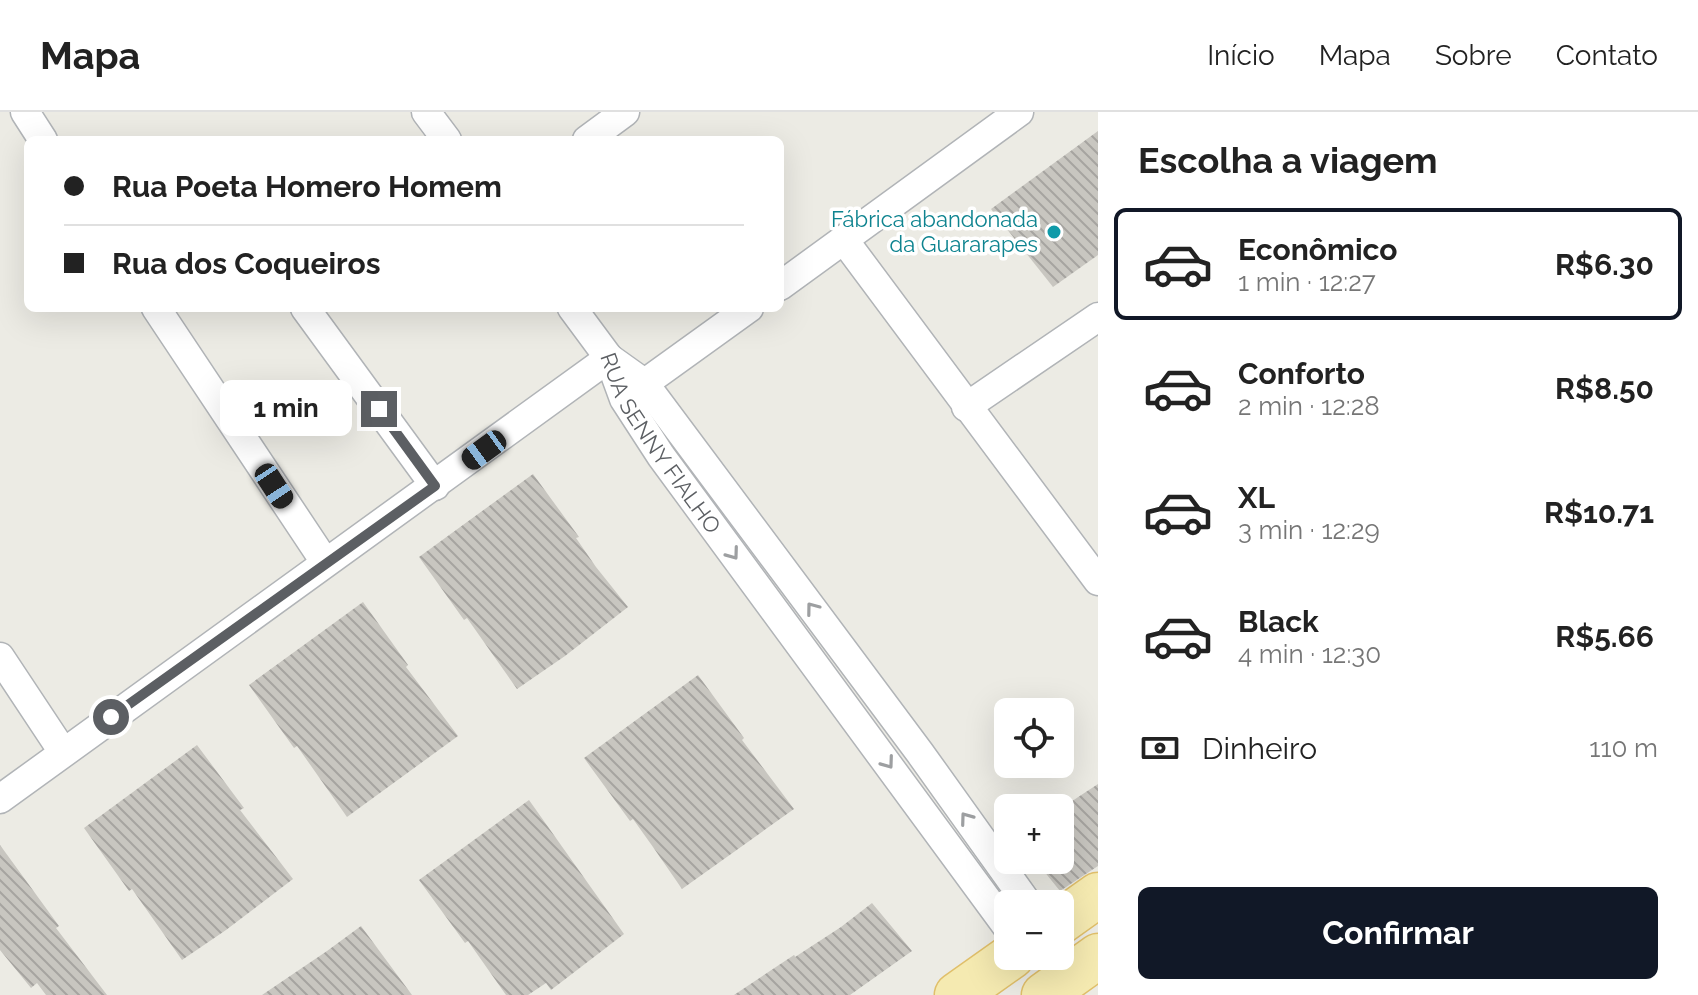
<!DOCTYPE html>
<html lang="pt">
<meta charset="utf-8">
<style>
body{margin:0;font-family:Raleway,sans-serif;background:#f2f2f2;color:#222;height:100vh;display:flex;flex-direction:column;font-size:30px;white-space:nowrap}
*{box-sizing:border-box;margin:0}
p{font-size:26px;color:#767676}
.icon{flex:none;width:44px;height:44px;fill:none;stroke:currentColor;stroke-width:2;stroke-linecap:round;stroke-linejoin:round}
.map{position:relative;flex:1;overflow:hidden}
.side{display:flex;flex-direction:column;background:#fff;width:600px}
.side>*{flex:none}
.top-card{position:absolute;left:24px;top:24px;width:760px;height:176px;border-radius:12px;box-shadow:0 8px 32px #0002;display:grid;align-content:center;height:176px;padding:0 40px;background:#fff}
.buttons{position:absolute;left:994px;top:586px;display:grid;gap:16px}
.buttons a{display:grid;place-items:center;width:80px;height:80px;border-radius:12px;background:#fff;box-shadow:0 8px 32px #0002;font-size:40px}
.end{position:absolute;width:36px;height:36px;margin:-18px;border:10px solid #5c5f63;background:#fff;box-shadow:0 0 0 4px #fff}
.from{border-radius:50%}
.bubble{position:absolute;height:56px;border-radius:12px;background:#fff;box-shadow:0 8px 32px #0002;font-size:26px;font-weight:700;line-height:56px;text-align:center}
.car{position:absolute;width:24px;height:48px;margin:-24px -12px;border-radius:10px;box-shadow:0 0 6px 2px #0007;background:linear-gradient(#222 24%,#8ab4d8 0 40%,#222 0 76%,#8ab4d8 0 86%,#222 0)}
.top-card b{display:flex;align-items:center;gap:28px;height:76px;font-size:30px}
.top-card b+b{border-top:2px solid #e0e0e0}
.top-card i{width:20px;height:20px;background:#222}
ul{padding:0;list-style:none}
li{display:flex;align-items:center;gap:24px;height:112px;margin:0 16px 12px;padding:0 24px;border:4px solid transparent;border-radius:12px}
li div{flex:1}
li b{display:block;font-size:30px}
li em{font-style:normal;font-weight:700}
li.selected{border-color:#111827}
li>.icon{width:72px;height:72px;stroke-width:1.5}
h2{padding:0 40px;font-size:36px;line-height:96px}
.pay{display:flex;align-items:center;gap:20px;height:88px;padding:0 40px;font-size:30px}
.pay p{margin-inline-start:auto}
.action{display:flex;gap:16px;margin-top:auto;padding:16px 40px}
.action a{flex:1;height:92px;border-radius:12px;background:#111827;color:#fff;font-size:32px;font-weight:700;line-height:92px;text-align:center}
header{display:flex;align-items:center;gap:48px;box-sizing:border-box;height:112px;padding:0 40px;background:#fff;border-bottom:2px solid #e0e0e0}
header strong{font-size:38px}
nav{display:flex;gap:44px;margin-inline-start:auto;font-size:28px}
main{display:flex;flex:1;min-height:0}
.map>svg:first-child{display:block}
.building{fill:url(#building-back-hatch)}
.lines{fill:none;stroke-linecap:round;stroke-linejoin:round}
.street-casing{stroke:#b1b4b7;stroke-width:31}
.primary-casing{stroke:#e0bf6a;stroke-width:47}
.street{stroke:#fff;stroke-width:28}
.primary{stroke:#f5eab1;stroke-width:44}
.oneway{stroke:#9d9fa1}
.route{stroke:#5c5f63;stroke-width:10}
.culture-dot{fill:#0f9aa8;stroke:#fff;stroke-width:3}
.labels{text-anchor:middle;stroke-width:7;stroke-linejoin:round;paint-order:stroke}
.culture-label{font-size:22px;fill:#0d838f;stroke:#fff;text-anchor:end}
.street-label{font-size:22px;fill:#5c5f63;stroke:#fff}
</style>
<header>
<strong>Mapa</strong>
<nav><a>Início</a><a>Mapa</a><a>Sobre</a><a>Contato</a></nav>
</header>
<main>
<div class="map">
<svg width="1098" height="883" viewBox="0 0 1098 883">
<defs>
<pattern id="building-back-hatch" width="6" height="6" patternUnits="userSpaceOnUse" patternTransform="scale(2)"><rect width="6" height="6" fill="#c8c6c0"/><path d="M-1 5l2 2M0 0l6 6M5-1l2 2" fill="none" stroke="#a6a4a0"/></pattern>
</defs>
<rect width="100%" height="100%" fill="#ecebe4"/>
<!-- building -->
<g class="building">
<path d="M1098,19V143L1053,175L991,97Z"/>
<path d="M533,362L579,425L576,426L596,455L628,495L565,544L517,577L467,506L464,508L419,445Z"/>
<path d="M363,490L408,553L406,555L458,624L347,705L297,634L294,636L249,573Z"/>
<path d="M698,563L744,626L742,628L794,697L682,777L653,735L633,707L630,709L584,646Z"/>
<path d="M197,633L244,696L240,698L293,767L226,818L182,848L132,777L129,779L84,716Z"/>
<path d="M1098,672V754L1060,779L1035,748H1060V697Z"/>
<path d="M529,688L624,822L551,878L546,871L528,883H506L468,829L465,831L419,768Z"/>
<path d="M0,733L59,814L56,816L107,883H46L37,871L31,876L0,838Z"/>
<path d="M872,791L912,839L850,883H734L794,843L795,845L841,815Z"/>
<path d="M361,814L412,883H262L327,839Z"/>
</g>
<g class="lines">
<!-- street casing -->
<g class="street-casing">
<g id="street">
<path d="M25,0L43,28"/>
<path d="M426,0L447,28"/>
<path d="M587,28L625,0"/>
<path d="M844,128L1098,469"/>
<path d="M780,174L1019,0"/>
<path d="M156,196L325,450"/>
<path d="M305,196L435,374"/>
<path id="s1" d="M572,196L609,246L624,287L661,344L1008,816"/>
<path d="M609,246L644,271L920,641L1028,792"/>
<path d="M631,281L749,196"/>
<path d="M966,295L1098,205"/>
<path d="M0,545L63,640"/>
<path d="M0,687L609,246"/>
</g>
</g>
<!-- primary casing -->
<g class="primary-casing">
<g id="primary">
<path d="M1060,810L1098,783"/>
<path d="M957,883L1012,844"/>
<path d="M1044,883L1098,844"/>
</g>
</g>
<!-- street -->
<use href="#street" class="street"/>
<!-- primary -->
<use href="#primary" class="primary"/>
</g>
<!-- one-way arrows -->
<defs><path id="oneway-chevron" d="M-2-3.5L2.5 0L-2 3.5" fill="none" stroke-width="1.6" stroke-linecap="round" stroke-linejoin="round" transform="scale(2)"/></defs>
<g class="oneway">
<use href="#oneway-chevron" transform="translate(733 442) rotate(54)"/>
<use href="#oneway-chevron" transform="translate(812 496) rotate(-127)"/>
<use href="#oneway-chevron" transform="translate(888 651) rotate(54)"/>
<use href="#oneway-chevron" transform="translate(966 706) rotate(-126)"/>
</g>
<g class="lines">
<!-- route -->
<path class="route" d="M111,605L435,374L379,297"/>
</g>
<!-- markers -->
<circle class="culture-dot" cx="1054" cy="120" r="8"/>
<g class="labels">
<!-- culture labels -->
<g class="culture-label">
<text x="1038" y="115">Fábrica abandonada<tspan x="1038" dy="25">da Guararapes</tspan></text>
</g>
<!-- street labels -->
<g class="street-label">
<text dy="8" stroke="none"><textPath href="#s1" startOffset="162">RUA SENNY FIALHO</textPath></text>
</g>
</g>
</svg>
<div class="buttons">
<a><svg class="icon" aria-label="locate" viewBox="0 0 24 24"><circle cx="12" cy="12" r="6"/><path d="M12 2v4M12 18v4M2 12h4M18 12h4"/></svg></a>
<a>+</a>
<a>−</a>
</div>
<i class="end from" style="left:111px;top:605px"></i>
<i class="end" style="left:379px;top:297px"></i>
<div class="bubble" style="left:220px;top:268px;width:132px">1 min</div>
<i class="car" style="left:484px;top:338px;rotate:234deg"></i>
<i class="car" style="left:274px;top:374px;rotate:147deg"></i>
<div class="top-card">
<b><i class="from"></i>Rua Poeta Homero Homem</b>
<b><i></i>Rua dos Coqueiros</b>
</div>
</div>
<section class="side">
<h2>Escolha a viagem</h2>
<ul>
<li class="selected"><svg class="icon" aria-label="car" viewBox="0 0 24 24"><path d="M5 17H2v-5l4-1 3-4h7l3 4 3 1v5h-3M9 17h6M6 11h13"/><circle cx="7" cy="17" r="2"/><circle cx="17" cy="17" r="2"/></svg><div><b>Econômico</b><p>1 min · 12:27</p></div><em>R$6.30</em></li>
<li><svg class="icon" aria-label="car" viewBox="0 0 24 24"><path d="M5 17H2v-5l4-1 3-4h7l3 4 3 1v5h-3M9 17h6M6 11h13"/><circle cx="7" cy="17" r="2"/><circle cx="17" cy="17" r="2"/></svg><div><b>Conforto</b><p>2 min · 12:28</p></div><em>R$8.50</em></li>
<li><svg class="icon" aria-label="car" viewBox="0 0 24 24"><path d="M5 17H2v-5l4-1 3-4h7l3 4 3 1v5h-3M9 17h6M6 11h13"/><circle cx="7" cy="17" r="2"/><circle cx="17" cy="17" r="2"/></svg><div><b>XL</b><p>3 min · 12:29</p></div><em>R$10.71</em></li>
<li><svg class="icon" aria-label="car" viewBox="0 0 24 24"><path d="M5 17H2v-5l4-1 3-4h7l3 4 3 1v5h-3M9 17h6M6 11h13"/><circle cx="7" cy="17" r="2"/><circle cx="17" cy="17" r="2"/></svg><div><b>Black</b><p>4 min · 12:30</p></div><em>R$5.66</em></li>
</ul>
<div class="pay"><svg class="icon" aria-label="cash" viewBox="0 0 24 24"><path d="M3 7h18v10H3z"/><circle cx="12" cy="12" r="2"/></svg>Dinheiro<p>110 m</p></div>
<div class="action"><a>Confirmar</a></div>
</section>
</main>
